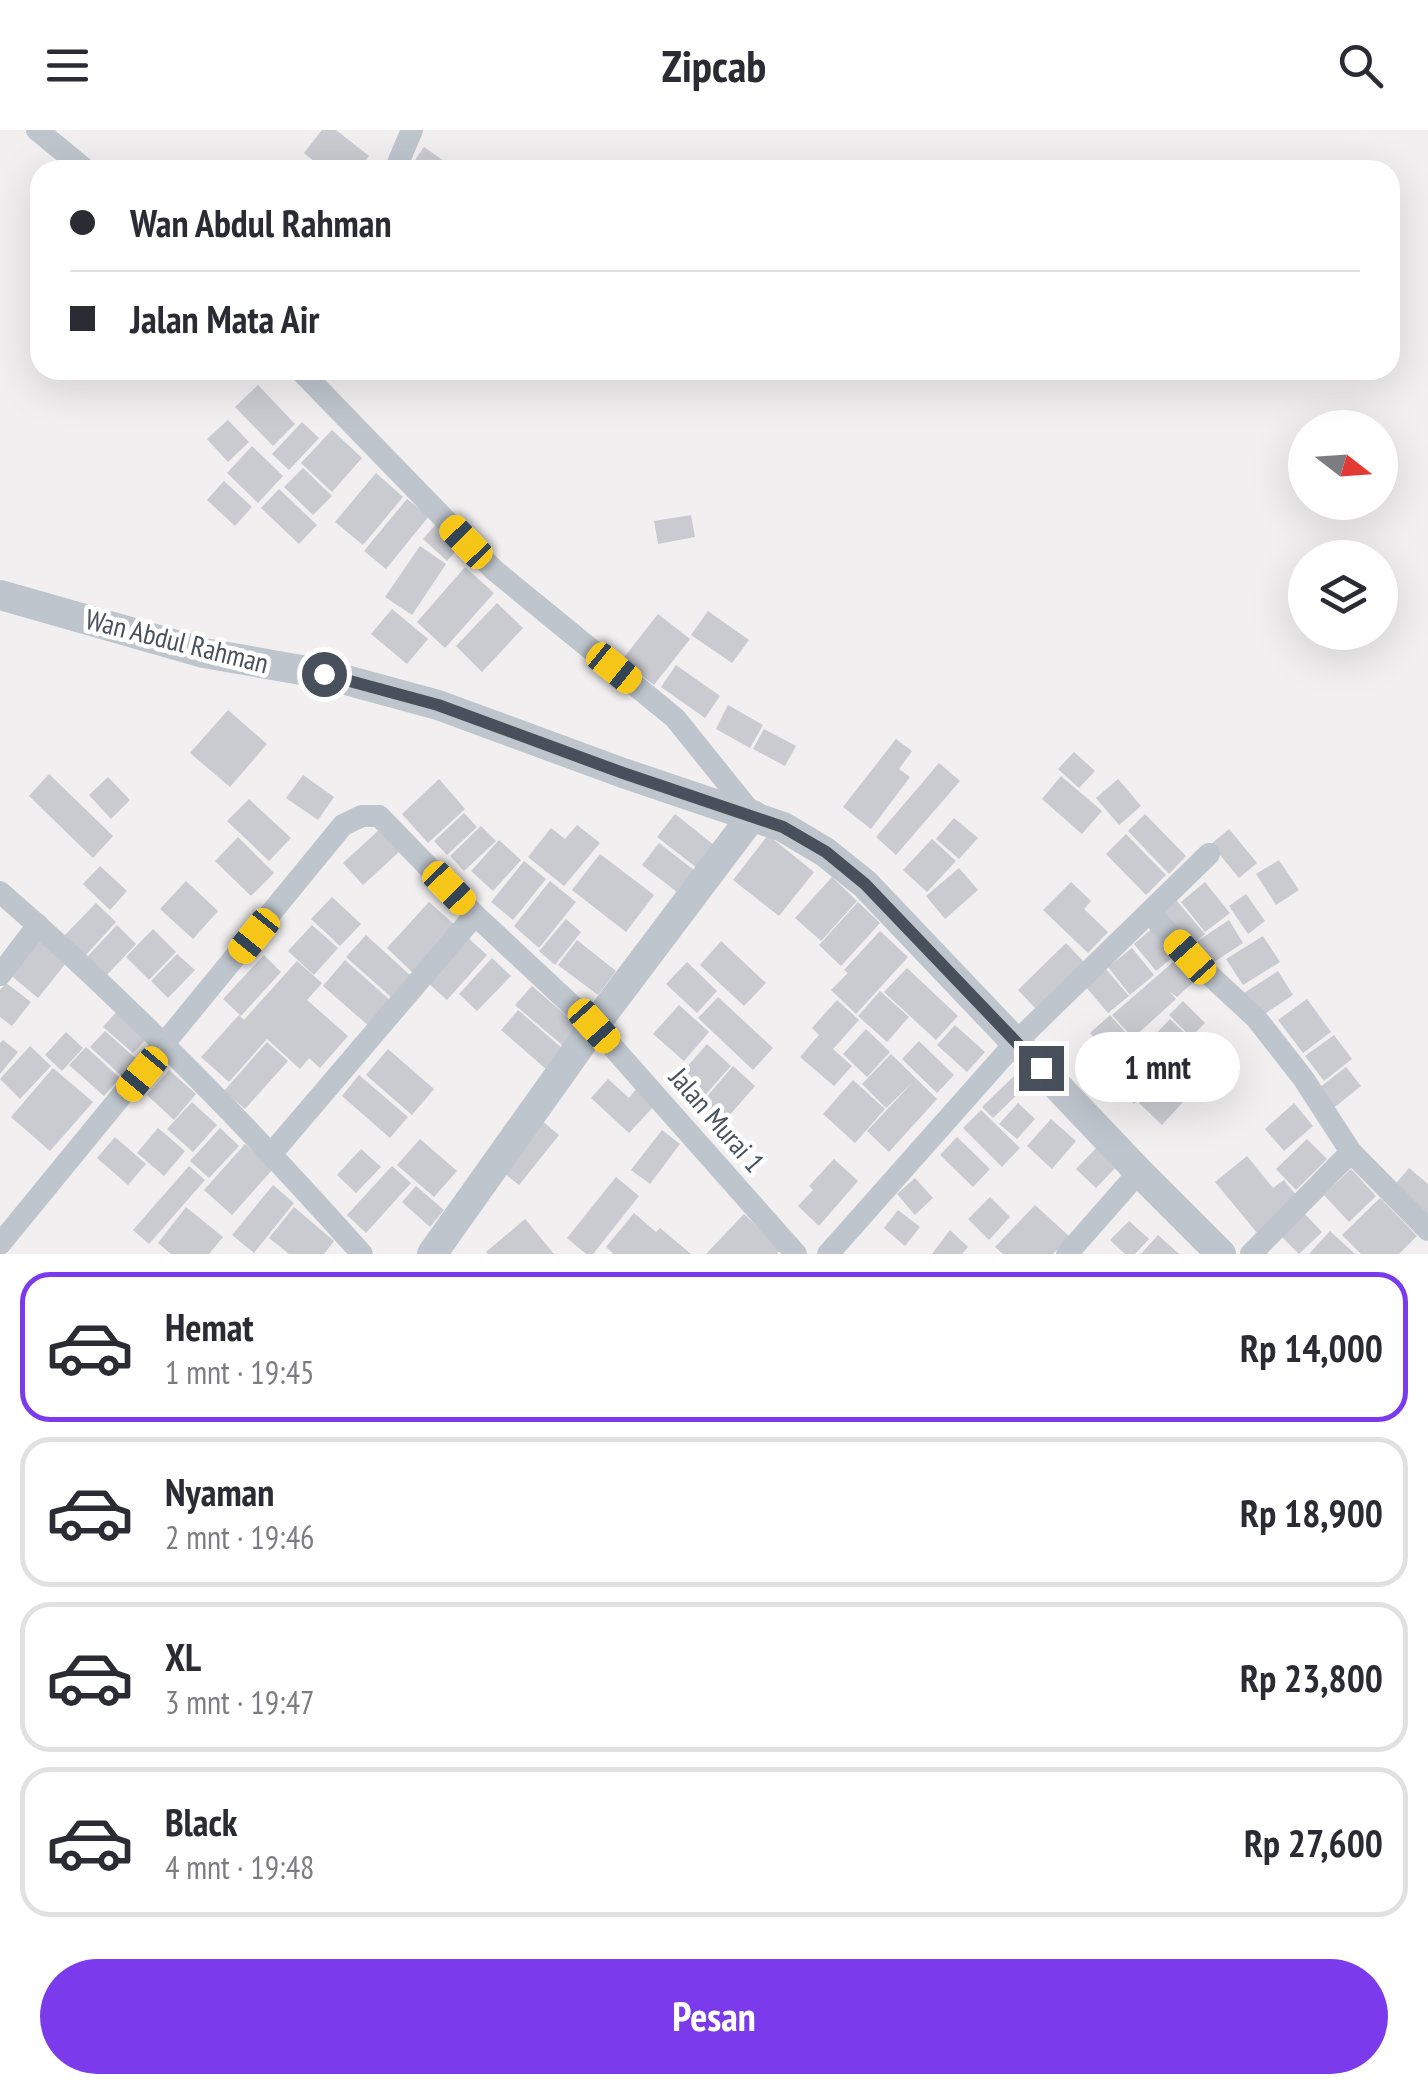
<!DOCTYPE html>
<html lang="id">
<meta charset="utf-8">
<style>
body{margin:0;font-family:"PT Sans Narrow",sans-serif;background:#f2f2f3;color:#2b2b33;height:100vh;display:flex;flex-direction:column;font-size:38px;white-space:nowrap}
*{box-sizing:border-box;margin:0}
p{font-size:32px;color:#7c7c81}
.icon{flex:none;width:55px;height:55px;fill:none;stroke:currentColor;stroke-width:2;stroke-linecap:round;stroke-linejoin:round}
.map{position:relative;height:1124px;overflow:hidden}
.drawer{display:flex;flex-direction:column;background:#fff;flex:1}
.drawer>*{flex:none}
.banner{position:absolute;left:30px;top:30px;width:1370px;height:220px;border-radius:30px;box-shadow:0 10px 40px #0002;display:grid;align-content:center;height:220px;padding:0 40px;background:#fff}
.needle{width:65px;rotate:107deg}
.controls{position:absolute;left:1288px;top:280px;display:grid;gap:20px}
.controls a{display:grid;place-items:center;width:110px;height:110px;border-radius:50%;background:#fff;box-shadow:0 10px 40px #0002;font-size:50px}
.end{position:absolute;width:45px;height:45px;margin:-22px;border:12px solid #48515b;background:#fff;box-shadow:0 0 0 5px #fff}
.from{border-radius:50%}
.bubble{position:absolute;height:70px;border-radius:35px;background:#fff;box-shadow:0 10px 40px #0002;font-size:32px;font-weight:700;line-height:70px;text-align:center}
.car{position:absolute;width:30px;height:60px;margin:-30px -15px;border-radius:12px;box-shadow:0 0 8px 2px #0007;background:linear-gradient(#f5c518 24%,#345 0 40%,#f5c518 0 76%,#345 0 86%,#f5c518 0)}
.banner b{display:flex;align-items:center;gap:35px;height:95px;font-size:38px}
.banner b+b{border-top:2px solid #e1e1e2}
.banner i{width:25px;height:25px;background:#2b2b33}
ul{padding:18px 0 0;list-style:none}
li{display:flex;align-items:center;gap:30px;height:150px;margin:0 20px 15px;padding:0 20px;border:5px solid #e1e1e2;border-radius:30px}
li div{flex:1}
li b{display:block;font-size:38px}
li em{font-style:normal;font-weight:700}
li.on{border-color:#7c3aed}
li>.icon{width:90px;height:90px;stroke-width:1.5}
.cta{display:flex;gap:20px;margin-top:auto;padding:20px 40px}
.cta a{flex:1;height:115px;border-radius:60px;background:#7c3aed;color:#fff;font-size:40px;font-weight:700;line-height:115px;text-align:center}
header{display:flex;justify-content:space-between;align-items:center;height:130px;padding:0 40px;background:#fff;font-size:45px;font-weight:700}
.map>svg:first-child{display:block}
.building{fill:#c9cbd1}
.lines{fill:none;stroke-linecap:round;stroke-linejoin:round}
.minor{stroke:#bec5cd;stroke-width:22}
.tertiary{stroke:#bec5cd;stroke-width:30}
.route{stroke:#48515b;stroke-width:12}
.labels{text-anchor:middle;stroke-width:9;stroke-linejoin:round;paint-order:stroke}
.street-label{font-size:28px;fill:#48515b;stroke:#fff}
</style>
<header><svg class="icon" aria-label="menu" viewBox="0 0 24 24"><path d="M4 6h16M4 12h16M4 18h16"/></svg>Zipcab<svg class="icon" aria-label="search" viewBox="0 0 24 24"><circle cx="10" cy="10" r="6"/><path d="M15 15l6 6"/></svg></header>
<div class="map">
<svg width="1428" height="1124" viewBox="0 0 1428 1124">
<rect width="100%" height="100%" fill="#f1efef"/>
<!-- building -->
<g class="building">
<path d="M322,0H336L369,26L358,40H325L304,23Z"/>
<path d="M424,17L454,38L452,40H416L411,36Z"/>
<path d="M258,255L295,294L273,316L235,277Z"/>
<path d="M228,290L249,312L228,332L207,309Z"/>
<path d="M302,292L319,308L289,340L272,324Z"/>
<path d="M332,300L362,328L332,362L301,333Z"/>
<path d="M252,316L283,346L258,373L227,343Z"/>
<path d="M303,338L332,366L313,385L284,357Z"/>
<path d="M376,343L403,367L363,415L335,392Z"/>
<path d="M224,351L252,377L235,396L207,370Z"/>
<path d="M279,359L317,395L299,414L261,378Z"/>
<path d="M407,369L429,386L386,439L364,421Z"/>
<path d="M691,385L695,407L658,414L654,391Z"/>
<path d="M439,391L463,413L447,431L423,409Z"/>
<path d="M420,416L446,434L412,485L385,467Z"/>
<path d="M465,437L494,463L445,518L417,492Z"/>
<path d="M497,473L523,498L482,542L456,516Z"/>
<path d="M392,479L428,509L407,534L371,504Z"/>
<path d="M708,481L749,510L732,533L691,505Z"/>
<path d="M658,484L690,509L654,555L622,530Z"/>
<path d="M676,535L720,566L705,588L661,557Z"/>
<path d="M728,575L763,595L750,618L716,599Z"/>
<path d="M228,580L267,614L230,657L190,623Z"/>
<path d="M764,599L796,616L785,636L753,619Z"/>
<path d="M896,609L912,621L899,639L910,647L871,699L843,677Z"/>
<path d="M1074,622L1095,641L1079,658L1058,639Z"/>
<path d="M939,633L960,651L896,725L876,707Z"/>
<path d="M49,644L113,706L93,728L29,666Z"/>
<path d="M303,645L334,667L318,690L286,668Z"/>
<path d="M1061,646L1102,681L1082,704L1042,669Z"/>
<path d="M108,647L130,670L111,689L89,665Z"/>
<path d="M439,649L465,679L428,713L402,684Z"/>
<path d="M1118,649L1141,676L1119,695L1096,668Z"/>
<path d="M249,669L291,708L269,731L227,691Z"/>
<path d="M464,683L477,697L447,725L434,711Z"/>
<path d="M675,684L719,719L701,741L657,707Z"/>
<path d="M1145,684L1186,726L1169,744L1128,701Z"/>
<path d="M954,688L978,708L959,729L936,709Z"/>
<path d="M577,695L600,713L564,756L528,727L551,698L565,709Z"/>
<path d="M481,696L496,711L464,741L450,726Z"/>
<path d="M1229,699L1257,733L1239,748L1211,714Z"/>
<path d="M379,700L399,722L363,755L343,733Z"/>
<path d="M1126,704L1166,745L1146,765L1106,724Z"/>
<path d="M768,705L814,742L779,786L733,750Z"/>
<path d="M238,707L274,743L251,766L215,731Z"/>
<path d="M932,709L956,731L927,762L903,740Z"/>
<path d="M499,710L521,730L493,761L471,741Z"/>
<path d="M659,713L703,747L686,769L642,735Z"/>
<path d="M600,724L654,765L626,802L572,760Z"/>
<path d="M1279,730L1299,760L1276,775L1256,744Z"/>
<path d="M524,731L546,749L513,790L491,772Z"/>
<path d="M100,736L127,761L110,780L83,754Z"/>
<path d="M959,738L978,760L945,789L926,766Z"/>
<path d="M832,747L857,771L821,811L795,788Z"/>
<path d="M186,751L218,781L193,809L160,779Z"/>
<path d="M550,751L576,772L539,818L514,796Z"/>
<path d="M1071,752L1091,771L1084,779L1108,802L1088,823L1043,780Z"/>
<path d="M1205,752L1230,783L1205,802L1181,772Z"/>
<path d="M1246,764L1265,791L1248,804L1229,776Z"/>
<path d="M332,767L361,794L340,816L311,789Z"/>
<path d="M1176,770L1205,804L1188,819L1159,785Z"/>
<path d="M429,772L456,796L413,843L387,818Z"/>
<path d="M858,772L880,793L841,836L819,815Z"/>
<path d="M96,773L116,792L84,827L63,807Z"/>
<path d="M566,789L581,802L555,835L539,821Z"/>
<path d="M1229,790L1243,813L1211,834L1196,812Z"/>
<path d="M117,795L136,814L106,846L87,827Z"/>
<path d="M312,795L338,818L314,845L288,821Z"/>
<path d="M1155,796L1178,823L1156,841L1134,814Z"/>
<path d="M153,799L176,822L149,850L126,827Z"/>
<path d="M880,801L908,827L856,884L831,860L848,843L844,840Z"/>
<path d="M366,805L411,846L392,868L346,827Z"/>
<path d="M1263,806L1280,832L1243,855L1226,829Z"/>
<path d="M467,807L487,825L447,870L428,853Z"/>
<path d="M36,808L66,833L38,868L8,843Z"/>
<path d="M577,810L616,841L598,865L558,835Z"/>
<path d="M721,811L766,853L744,876L700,835Z"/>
<path d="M1066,813L1085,833L1037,880L1018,860Z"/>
<path d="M1132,818L1154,845L1130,865L1108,837Z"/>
<path d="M177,824L195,840L168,868L151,851Z"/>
<path d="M264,825L281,842L241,886L223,869Z"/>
<path d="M1179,827L1198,848L1177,867L1169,861L1176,869L1133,908L1112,885Z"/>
<path d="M492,828L511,846L477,881L459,864Z"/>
<path d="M345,830L392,872L370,897L323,856Z"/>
<path d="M297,831L322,853L307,870L348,906L320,938L309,928L300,939L267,909L229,952L201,927L239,885L244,890Z"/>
<path d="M687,832L717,861L697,883L666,854Z"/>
<path d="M907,838L958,886L936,910L884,862Z"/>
<path d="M1106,839L1129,866L1108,883L1086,857Z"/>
<path d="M1278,841L1293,865L1260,887L1244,863Z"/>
<path d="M6,853L31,872L12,896L0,887V860Z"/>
<path d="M532,856L584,901L568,920L515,875Z"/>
<path d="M880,861L909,887L887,912L858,886Z"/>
<path d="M718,867L773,918L753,940L698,888Z"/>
<path d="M1307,869L1331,902L1303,923L1278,890Z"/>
<path d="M837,870L859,890L833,919L852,936L834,956L800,927L819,905L812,898Z"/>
<path d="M1183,871L1205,893L1191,907L1169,885Z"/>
<path d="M679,875L709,902L684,931L653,904Z"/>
<path d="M118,880L148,907L133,923L103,897Z"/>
<path d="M518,880L563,919L546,939L501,900Z"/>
<path d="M1110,885L1135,913L1115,931L1090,903Z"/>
<path d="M1170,889L1193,911L1172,934L1163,927L1172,936L1134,974L1106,946L1144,908L1148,912Z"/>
<path d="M955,895L985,922L967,942L937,915Z"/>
<path d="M866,899L890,922L867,947L843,924Z"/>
<path d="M105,901L142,934L127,951L90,917Z"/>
<path d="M66,902L83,918L62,941L45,925Z"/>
<path d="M1334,905L1352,929L1324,951L1305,926Z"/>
<path d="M3,910L18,922L0,944V913Z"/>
<path d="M919,911L954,945L937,963L902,929Z"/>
<path d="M267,912L288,931L245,979L224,961Z"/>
<path d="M707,914L731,936L698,973L674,952Z"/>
<path d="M30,916L51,936L20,969L0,949Z"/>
<path d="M86,917L120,948L104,966L69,935Z"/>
<path d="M388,919L434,959L412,985L366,945Z"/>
<path d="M891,924L937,969L889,1022L867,1001L912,953L886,978L862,954Z"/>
<path d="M1183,927L1205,948L1162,995L1139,973Z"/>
<path d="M733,936L755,956L720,996L698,977Z"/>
<path d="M1346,937L1361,956L1331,980L1316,960Z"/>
<path d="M53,938L93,972L50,1021L11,987Z"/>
<path d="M169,940L196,964L174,990L147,965Z"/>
<path d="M359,945L408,987L390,1008L342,966Z"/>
<path d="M1015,945L1026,956L993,988L982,977Z"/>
<path d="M608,949L629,968L636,959L654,976L629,1003L591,968Z"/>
<path d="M853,950L885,979L855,1013L823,984Z"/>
<path d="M192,972L217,995L193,1022L167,999Z"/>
<path d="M1018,973L1035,989L1017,1009L999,994Z"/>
<path d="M1294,973L1313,996L1284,1021L1265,999Z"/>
<path d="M981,980L1020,1018L1002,1037L963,998Z"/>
<path d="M1051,989L1076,1011L1052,1039L1027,1016Z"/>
<path d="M541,990L559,1005L519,1055L500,1040Z"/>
<path d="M158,998L185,1021L164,1046L137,1023Z"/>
<path d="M220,998L239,1016L209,1048L190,1031Z"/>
<path d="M662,1000L680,1014L650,1054L631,1040Z"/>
<path d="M115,1007L146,1034L128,1055L97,1028Z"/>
<path d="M957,1007L990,1039L973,1057L940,1025Z"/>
<path d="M420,1009L457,1041L434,1067L397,1035Z"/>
<path d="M1307,1009L1327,1029L1296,1060L1276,1039Z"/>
<path d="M245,1014L273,1039L232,1085L204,1060Z"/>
<path d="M1099,1015L1119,1034L1096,1058L1076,1039Z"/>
<path d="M361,1019L381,1037L356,1063L337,1045Z"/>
<path d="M1247,1026L1273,1058L1284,1050L1300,1070L1258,1104L1215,1052Z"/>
<path d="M834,1029L858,1051L819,1096L798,1076L813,1060L809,1056Z"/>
<path d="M189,1036L205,1050L149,1114L133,1100Z"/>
<path d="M392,1036L411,1053L366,1103L347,1085Z"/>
<path d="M1409,1038L1428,1054V1089L1392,1058Z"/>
<path d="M1351,1039L1376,1066L1349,1092L1324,1065Z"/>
<path d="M616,1047L639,1066L593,1124H586L567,1108Z"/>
<path d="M915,1048L933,1068L915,1085L897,1064Z"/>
<path d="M273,1055L294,1073L254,1123L232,1105Z"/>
<path d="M416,1056L444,1080L430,1097L402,1072Z"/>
<path d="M990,1067L1010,1087L989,1110L968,1089Z"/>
<path d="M1380,1068L1417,1106L1399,1124H1361L1342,1105Z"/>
<path d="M1035,1075L1069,1106L1053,1124H1003L995,1117Z"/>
<path d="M186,1077L223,1107L209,1124H171L158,1113Z"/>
<path d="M294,1077L334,1111L324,1124H289L269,1108Z"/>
<path d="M898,1080L920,1097L905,1116L884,1098Z"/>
<path d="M1302,1081L1322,1102L1299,1124L1279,1104Z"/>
<path d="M634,1083L656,1102L660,1098L691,1124H614L606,1117Z"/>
<path d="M744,1084L781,1119L777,1124H706Z"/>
<path d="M525,1089L554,1124H488L486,1122Z"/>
<path d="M1129,1091L1149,1109L1135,1124H1125L1110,1110Z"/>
<path d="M950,1100L968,1117L962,1124H932Z"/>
<path d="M1330,1101L1355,1124H1309Z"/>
<path d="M1158,1105L1179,1124H1141Z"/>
</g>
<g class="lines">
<!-- minor -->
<g class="minor">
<path d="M37,0L86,40"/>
<path d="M395,40L412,0"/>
<path d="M300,240L494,440L675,588L753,685"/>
<path d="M0,762C129,874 249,997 362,1124"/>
<path d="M1151,784L1190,827L1256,888L1303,948L1351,1022L1251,1124"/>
<path d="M0,845L38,795"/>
<path d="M1351,1022L1428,1100"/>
<path d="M272,1023L475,785"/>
<path d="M0,1114L343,695L362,686H379L475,785L594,896L796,1124"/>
<path d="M828,1124L1016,912L1209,724"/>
<path d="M1067,1124L1139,1042"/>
</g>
<!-- tertiary -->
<g class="tertiary">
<path d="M0,465L204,523L324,544L438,575L623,643L783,697L825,722L865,754L1139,1042L1221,1124"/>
<path d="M432,1124L594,896L753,685"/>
</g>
</g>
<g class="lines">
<!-- route -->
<path class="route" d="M324,544L438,575L623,643L783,697L826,722L865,754L1041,938"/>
</g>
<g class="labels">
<!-- street labels -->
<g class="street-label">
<text transform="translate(177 511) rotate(14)" y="10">Wan Abdul Rahman</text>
<text transform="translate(717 990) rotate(49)" y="10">Jalan Murai 1</text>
</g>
</g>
</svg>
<div class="controls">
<a><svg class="needle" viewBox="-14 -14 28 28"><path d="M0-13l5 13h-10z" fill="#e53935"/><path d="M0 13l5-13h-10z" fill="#7c7c81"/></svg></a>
<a><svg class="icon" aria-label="layers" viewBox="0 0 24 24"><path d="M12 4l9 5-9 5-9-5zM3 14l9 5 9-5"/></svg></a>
</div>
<i class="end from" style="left:324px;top:544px"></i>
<i class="end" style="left:1041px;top:938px"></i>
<div class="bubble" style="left:1075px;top:902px;width:165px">1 mnt</div>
<i class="car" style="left:466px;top:412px;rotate:316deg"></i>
<i class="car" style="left:614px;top:538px;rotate:129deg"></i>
<i class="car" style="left:449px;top:758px;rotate:136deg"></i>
<i class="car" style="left:254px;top:806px;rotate:219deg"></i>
<i class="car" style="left:1190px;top:827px;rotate:318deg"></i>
<i class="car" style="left:594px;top:896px;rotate:138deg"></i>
<i class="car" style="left:142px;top:944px;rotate:220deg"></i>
<div class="banner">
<b><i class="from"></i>Wan Abdul Rahman</b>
<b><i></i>Jalan Mata Air</b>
</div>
</div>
<section class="drawer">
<ul>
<li class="on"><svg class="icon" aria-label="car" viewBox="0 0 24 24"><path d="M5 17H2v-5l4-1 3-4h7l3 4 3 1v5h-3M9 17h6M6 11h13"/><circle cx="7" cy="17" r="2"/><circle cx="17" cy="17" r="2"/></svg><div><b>Hemat</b><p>1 mnt · 19:45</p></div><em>Rp 14,000</em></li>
<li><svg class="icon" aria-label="car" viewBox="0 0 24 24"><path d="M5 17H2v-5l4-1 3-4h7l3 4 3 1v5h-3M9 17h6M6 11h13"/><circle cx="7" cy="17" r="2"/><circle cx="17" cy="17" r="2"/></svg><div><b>Nyaman</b><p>2 mnt · 19:46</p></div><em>Rp 18,900</em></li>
<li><svg class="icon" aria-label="car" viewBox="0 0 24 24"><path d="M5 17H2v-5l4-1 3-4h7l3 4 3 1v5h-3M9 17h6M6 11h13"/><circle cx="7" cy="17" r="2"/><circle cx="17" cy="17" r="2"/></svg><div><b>XL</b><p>3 mnt · 19:47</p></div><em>Rp 23,800</em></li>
<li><svg class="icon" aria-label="car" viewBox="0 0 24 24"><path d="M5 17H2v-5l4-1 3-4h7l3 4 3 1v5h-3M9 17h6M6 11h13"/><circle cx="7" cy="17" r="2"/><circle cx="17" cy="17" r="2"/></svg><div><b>Black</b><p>4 mnt · 19:48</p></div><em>Rp 27,600</em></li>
</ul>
<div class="cta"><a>Pesan</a></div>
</section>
